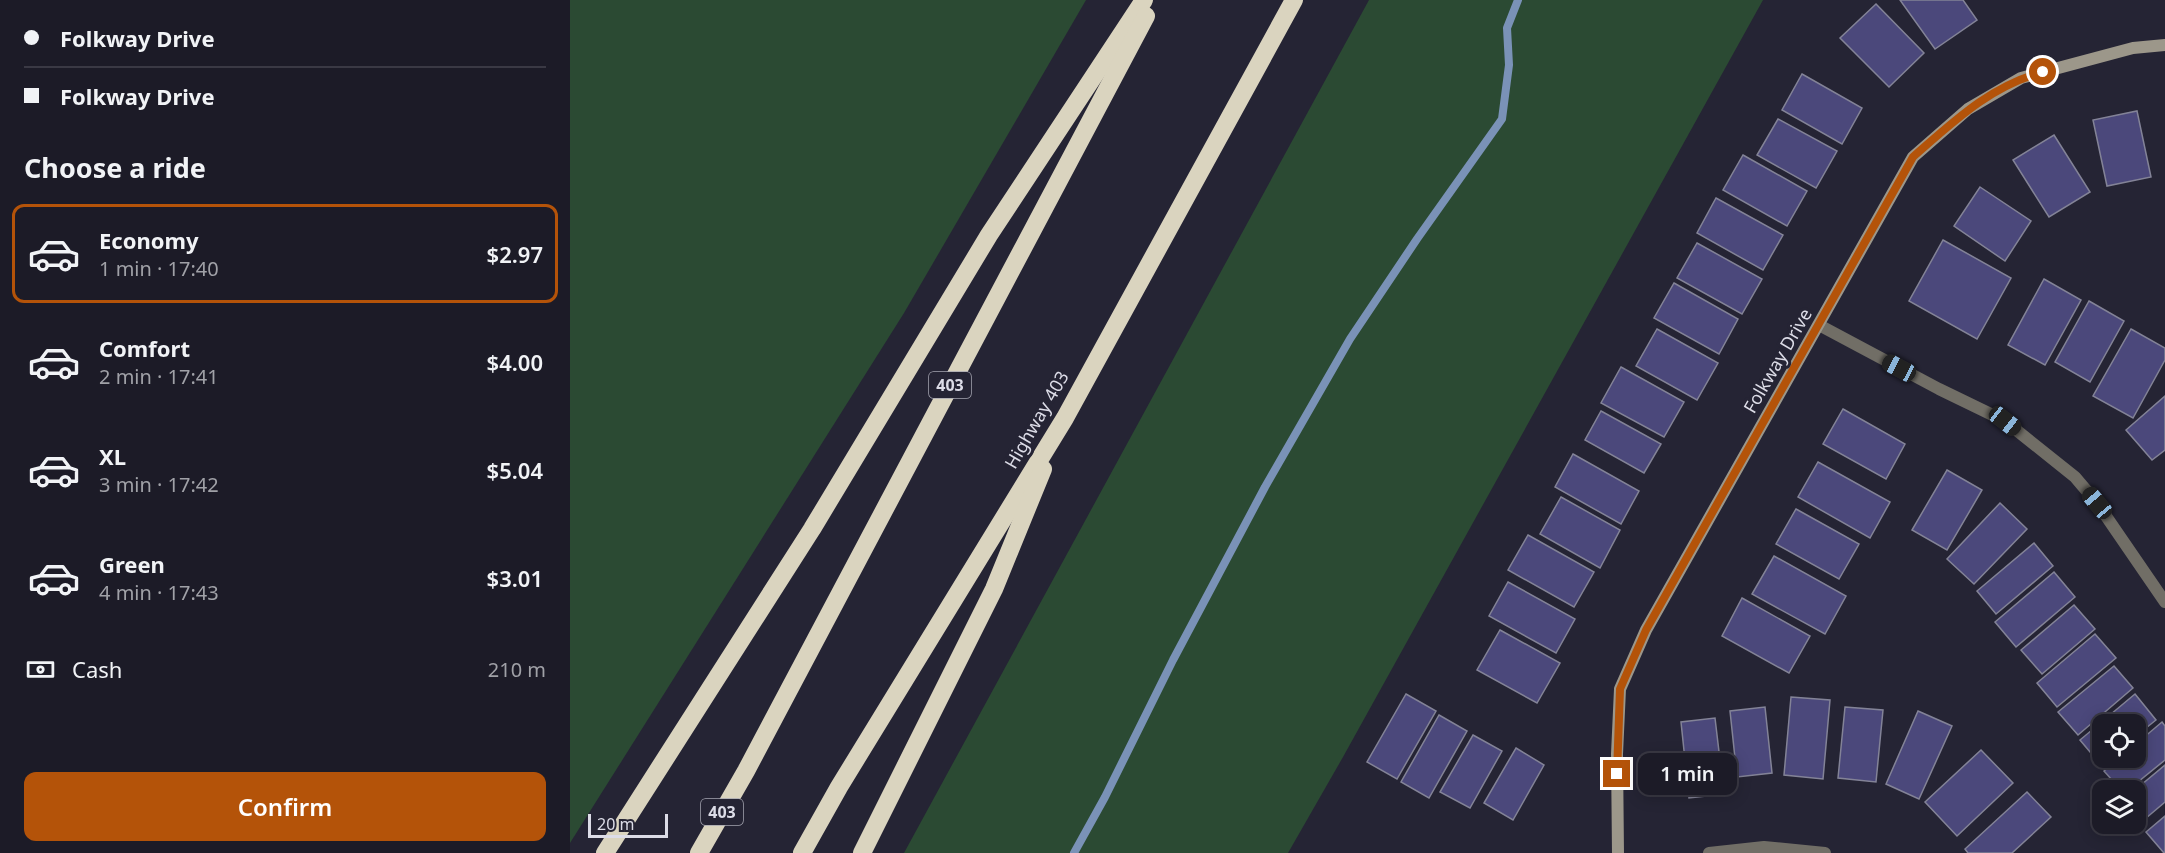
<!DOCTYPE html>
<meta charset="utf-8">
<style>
body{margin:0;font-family:"Noto Sans",sans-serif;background:#292833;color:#f1f3f6;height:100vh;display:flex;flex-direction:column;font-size:22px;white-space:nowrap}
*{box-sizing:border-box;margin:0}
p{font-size:20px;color:#a0a1a7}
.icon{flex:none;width:33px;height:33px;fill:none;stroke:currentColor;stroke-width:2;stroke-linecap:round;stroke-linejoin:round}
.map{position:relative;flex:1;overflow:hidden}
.panel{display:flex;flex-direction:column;background:#1c1b27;width:570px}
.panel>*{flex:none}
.hud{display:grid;align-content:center;height:132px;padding:0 24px;background:#1c1b27}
.buttons{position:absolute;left:1522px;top:714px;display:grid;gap:12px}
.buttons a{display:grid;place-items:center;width:54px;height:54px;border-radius:12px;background:#1c1b27;box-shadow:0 3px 15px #0003,0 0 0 2px #3a3944;font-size:30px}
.scale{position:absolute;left:18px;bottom:15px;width:80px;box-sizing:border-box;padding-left:6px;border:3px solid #dcdce7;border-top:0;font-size:16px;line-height:21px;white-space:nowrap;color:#dcdce7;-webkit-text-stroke:4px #252434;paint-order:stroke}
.end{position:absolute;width:27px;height:27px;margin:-14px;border:8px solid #b45309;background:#fff;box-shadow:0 0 0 3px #fff}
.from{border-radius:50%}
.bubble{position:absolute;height:42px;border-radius:12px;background:#1c1b27;box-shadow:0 3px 15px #0003,0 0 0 2px #3a3944;font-size:20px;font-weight:600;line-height:42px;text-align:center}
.car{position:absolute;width:18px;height:36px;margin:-18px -9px;border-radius:8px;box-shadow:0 0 4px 2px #0007;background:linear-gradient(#222 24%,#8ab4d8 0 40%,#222 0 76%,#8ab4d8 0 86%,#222 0)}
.hud b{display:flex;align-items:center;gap:21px;height:57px;font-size:22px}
.hud b+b{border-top:2px solid #3a3944}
.hud i{width:15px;height:15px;background:#f1f3f6}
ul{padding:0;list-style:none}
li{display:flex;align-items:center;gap:18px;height:99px;margin:0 12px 9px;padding:0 12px;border:3px solid transparent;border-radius:12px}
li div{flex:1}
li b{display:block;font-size:22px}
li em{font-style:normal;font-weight:600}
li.on{border-color:#b45309}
li>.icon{width:54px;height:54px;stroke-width:1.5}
h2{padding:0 24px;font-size:27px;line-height:72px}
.pay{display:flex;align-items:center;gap:15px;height:66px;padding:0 24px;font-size:22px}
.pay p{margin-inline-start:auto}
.button{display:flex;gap:12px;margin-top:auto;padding:12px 24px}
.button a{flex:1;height:69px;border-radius:12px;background:#b45309;color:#fff;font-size:24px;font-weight:600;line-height:69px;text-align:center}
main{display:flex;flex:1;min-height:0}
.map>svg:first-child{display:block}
.green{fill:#2b4a33}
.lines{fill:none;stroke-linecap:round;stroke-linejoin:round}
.stream{stroke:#7a92b7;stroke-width:8}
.building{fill:#4b487b;stroke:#838397;stroke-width:1.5}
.street{stroke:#716e66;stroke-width:12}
.secondary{stroke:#9c978a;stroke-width:12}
.highway{stroke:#dad4bf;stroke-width:18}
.route{stroke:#b45309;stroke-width:8}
.labels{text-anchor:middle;stroke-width:6;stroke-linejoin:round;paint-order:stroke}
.shield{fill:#252434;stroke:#a5a5b1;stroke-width:1.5}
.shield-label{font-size:16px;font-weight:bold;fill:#dcdce7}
.street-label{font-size:18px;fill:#dcdce7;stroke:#252434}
</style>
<main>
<section class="panel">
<div class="hud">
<b><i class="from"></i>Folkway Drive</b>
<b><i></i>Folkway Drive</b>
</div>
<h2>Choose a ride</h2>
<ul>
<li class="on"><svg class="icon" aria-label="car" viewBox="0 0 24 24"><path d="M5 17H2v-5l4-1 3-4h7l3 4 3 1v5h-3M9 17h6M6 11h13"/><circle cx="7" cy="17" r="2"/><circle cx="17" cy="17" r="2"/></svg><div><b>Economy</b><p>1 min · 17:40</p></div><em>$2.97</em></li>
<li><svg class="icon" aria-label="car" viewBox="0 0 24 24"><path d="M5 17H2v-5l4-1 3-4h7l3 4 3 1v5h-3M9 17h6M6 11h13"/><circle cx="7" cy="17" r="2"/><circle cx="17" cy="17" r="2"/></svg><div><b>Comfort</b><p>2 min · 17:41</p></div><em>$4.00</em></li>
<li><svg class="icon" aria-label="car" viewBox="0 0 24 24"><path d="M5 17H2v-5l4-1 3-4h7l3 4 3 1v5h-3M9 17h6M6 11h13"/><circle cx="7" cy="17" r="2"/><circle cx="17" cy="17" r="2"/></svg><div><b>XL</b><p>3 min · 17:42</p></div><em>$5.04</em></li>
<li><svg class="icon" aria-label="car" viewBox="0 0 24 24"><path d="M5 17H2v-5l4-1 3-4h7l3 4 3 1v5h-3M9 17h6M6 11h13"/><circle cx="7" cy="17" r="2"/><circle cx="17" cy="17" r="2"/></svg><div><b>Green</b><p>4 min · 17:43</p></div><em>$3.01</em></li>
</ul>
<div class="pay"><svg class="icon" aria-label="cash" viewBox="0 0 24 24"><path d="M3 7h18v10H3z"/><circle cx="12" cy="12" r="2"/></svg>Cash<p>210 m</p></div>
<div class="button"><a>Confirm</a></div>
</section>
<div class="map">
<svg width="1595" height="853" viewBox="0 0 1595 853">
<rect width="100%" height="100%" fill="#252434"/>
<!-- green -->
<g class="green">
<path d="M0,0H516L334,313L0,843Z"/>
<path d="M799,0H1193L773,757L718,853H334Z"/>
</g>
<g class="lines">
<!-- stream -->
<path class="stream" d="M504,853L535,797L603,660L695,487L780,339L847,239L932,119L939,65L937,28L948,0"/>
</g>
<!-- building -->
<g class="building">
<path d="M1330,0H1393L1407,20L1365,49Z"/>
<path d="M1306,4L1354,53L1319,87L1270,38Z"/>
<path d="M1232,74L1292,108L1272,144L1212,110Z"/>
<path d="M1567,111L1581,177L1537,186L1523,120Z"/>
<path d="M1208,119L1267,151L1246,188L1187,155Z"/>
<path d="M1484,135L1520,192L1479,217L1443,160Z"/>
<path d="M1173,155L1237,191L1217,226L1153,190Z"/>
<path d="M1410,187L1461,221L1435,261L1384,226Z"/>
<path d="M1146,198L1213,235L1193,270L1127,233Z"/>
<path d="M1373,240L1441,278L1407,339L1339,301Z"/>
<path d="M1127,243L1192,279L1172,314L1107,278Z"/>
<path d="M1474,279L1511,300L1475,365L1438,345Z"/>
<path d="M1104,283L1168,319L1149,354L1084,318Z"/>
<path d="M1519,301L1554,321L1520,382L1485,362Z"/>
<path d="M1087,329L1148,363L1127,400L1066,366Z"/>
<path d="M1561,329L1595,348V360L1563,418L1523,396Z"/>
<path d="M1051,367L1114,402L1094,437L1031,403Z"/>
<path d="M1595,396V450L1582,460L1556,430Z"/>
<path d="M1273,409L1335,444L1316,479L1253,444Z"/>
<path d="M1031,411L1091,444L1074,473L1015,440Z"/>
<path d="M1003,454L1069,491L1051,524L985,487Z"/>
<path d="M1248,462L1320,502L1300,538L1228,497Z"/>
<path d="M1377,470L1412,490L1377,550L1342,530Z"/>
<path d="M991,497L1050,530L1030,568L970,534Z"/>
<path d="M1430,503L1457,529L1404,584L1377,559Z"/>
<path d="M1226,509L1289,544L1269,579L1206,544Z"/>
<path d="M958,535L1024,572L1004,607L938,570Z"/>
<path d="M1464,543L1483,566L1426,614L1407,591Z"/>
<path d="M1204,556L1276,596L1255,634L1182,594Z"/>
<path d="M1484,572L1505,597L1446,647L1425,622Z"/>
<path d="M938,582L1005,619L986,653L919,616Z"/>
<path d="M1172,598L1240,636L1219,673L1152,636Z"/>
<path d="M1504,605L1525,629L1472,674L1451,650Z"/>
<path d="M930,630L990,663L967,703L907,670Z"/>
<path d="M1525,634L1546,658L1487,707L1467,683Z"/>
<path d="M1544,666L1563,688L1508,735L1488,712Z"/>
<path d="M836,694L866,711L827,779L797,762Z"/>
<path d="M1565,694L1586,720L1566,736V724H1533V758H1540L1531,765L1510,740Z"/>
<path d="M1221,697L1260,700L1253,779L1214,775Z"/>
<path d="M1195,707L1202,773L1167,777L1160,711Z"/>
<path d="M1275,707L1313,710L1306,782L1268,778Z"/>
<path d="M1348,711L1382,726L1349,799L1316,784Z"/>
<path d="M869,715L897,731L859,798L831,782Z"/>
<path d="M1145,718L1154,794L1119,798L1111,722Z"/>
<path d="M1592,722L1595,726V760L1558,790H1551L1534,771L1550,758H1566V744Z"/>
<path d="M903,735L932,751L900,808L870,792Z"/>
<path d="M946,748L974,765L943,820L914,803Z"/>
<path d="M1411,750L1443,783L1387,836L1355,802Z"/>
<path d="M1595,765V802L1569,824L1566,820L1565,790Z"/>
<path d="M1457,792L1481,817L1442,853H1398L1395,849Z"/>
<path d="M1595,816V853H1594L1576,832Z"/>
</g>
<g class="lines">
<!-- street -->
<g class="street">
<path d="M1249,325L1369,389L1435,421L1505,477L1527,503L1595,602"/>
<path d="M1139,853L1194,847L1255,853"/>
</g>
<!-- secondary -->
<path class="secondary" d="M1048,853L1047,754L1050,689L1076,630L1343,157L1398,109L1451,78L1563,48L1595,45"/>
<!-- highway -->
<g class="highway">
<path d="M35,853L242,529L419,235L574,0"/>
<path d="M129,853L176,771L576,16"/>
<path d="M232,853L269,787L495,418L724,0"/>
<path d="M292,853L424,589L473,469"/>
</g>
</g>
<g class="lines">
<!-- route -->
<path class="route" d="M1047,774L1050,689L1076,630L1343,157C1383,122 1420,86 1473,72"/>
</g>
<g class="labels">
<!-- shield labels -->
<g class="shield">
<rect x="359" y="372" width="42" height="26" rx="4.5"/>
<rect x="131" y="799" width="42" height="26" rx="4.5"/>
</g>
<g class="shield-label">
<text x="380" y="391">403</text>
<text x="152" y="818">403</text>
</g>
<!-- street labels -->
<g class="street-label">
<text transform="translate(1208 361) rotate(-60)" y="6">Folkway Drive</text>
<text transform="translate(467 420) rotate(-60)" y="6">Highway 403</text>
</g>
</g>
</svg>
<div class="buttons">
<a><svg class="icon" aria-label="locate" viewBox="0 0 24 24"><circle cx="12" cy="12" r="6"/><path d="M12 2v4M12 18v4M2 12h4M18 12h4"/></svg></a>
<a><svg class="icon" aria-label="layers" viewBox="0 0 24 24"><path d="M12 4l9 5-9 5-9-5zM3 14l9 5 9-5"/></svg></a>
</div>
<div class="scale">20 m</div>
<i class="end from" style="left:1473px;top:72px"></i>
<i class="end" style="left:1047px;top:774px"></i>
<div class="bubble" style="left:1068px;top:753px;width:99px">1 min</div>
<i class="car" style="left:1329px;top:368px;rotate:298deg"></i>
<i class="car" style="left:1435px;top:421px;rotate:128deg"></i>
<i class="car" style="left:1527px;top:503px;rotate:320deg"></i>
</div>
</main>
